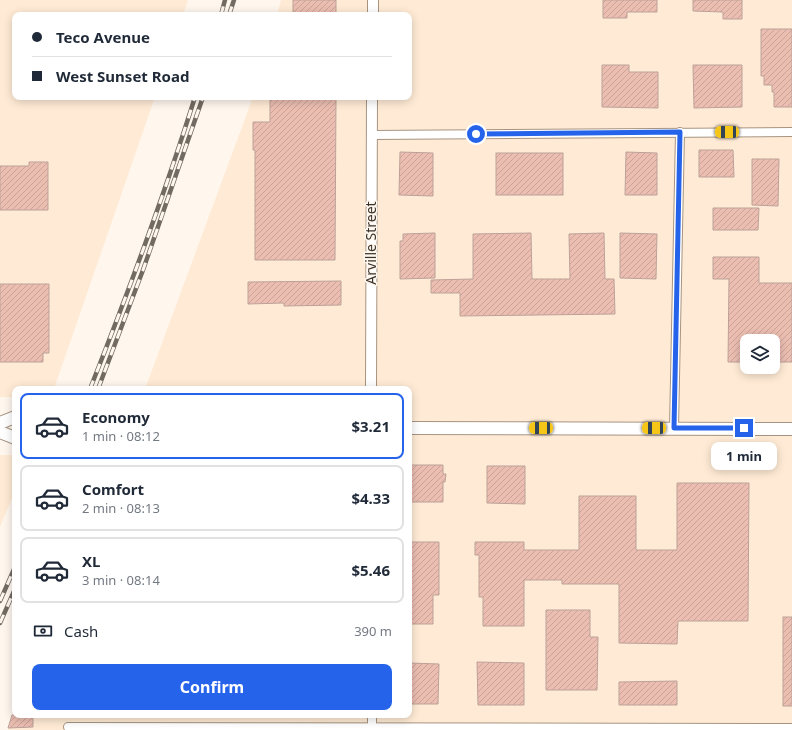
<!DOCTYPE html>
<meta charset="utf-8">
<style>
body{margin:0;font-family:"Noto Sans",sans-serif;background:#f6f6f7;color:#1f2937;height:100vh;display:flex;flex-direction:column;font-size:15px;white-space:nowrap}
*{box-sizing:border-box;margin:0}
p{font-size:13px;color:#747a83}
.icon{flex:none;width:22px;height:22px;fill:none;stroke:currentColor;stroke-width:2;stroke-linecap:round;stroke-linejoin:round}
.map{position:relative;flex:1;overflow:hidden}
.panel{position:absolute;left:12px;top:386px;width:400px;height:332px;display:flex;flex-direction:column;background:#fff;border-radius:8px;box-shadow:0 2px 10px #0003}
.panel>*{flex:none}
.hud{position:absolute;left:12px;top:12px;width:400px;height:88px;border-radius:8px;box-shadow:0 2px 10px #0003;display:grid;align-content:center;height:88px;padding:0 20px;background:#fff}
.buttons{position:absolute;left:740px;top:334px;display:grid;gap:8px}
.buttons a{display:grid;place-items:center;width:40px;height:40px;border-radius:8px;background:#fff;box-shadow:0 2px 10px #0003;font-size:20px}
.end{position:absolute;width:18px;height:18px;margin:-9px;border:5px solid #2563eb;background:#fff;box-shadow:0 0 0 2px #fff}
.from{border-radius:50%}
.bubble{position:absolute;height:28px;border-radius:8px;background:#fff;box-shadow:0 2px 10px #0003;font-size:13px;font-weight:700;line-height:28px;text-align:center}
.car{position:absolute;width:12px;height:24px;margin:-12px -6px;border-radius:5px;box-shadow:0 0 3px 1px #0007;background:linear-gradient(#f5c518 24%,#345 0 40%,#f5c518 0 76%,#345 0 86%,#f5c518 0)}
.hud b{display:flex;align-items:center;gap:14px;height:38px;font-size:15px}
.hud b+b{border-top:1px solid #e0e1e3}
.hud i{width:10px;height:10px;background:#1f2937}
ul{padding:7px 0 0;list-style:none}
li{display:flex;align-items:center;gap:12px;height:66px;margin:0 8px 6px;padding:0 12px;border:2px solid #e0e1e3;border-radius:8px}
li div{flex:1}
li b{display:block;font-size:15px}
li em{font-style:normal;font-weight:700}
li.on{border-color:#2563eb}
li>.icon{width:36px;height:36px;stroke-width:1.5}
.pay{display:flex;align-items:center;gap:10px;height:44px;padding:0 20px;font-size:15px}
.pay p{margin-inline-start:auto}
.cta{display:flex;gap:8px;margin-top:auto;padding:8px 20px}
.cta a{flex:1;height:46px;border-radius:8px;background:#2563eb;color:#fff;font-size:16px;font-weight:700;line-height:46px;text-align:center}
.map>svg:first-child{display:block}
.built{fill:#ffebd5;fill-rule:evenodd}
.building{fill:url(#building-hatch);stroke:#bda199}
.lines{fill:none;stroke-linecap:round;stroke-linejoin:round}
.minor-casing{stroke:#a69481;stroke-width:10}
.tertiary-casing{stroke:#a69481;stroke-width:12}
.secondary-casing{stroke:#a69481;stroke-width:14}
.minor{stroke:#fff;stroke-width:8}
.tertiary{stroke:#fff;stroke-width:10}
.secondary{stroke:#fff;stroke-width:12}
.rail-casing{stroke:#726b63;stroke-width:4.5}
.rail{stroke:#fff7ee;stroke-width:3;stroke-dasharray:9;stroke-linecap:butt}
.route{stroke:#2563eb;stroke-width:5}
.labels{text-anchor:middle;stroke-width:3;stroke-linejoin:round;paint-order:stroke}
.street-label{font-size:14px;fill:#3a332b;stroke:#fff7ee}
</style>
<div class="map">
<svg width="792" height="730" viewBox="0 0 792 730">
<defs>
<pattern id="building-hatch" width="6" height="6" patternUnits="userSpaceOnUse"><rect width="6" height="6" fill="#ecbeb1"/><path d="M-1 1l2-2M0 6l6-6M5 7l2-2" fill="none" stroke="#cba498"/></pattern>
</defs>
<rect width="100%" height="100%" fill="#fff7ee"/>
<!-- built -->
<g class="built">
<path d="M0,0H188L183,15H15V97H155L54,389H15V397H0Z"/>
<path d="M281,0H792V730H8L15,713V715H409V389H145L253,97H409V15H277ZM747,341H773V367H747Z"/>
<path d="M0,455H15V491L0,527Z"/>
</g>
<!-- building -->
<g class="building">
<rect x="293" y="0" width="43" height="15"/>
<path d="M603,0H657V12H627V18H603Z"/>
<path d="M693,0H742V19H723V12L693,11Z"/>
<path d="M761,29H792V107H774V92H772V85H764V76H761Z"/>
<path d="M602,65H629V72H658V108L602,107Z"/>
<path d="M693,65H742V107L694,108Z"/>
<path d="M270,97H336L335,260H255V150H253V122H270Z"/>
<path d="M699,150H733L734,177H699Z"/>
<path d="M400,152L433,153V196L399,195Z"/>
<path d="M626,152L657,153V195H625Z"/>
<rect x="496" y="153" width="67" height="42"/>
<path d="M752,159H779L778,206L752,205Z"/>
<path d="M29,162H48V210H0V166H29Z"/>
<path d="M713,208H759L758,230H713Z"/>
<path d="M435,233V278L400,279V241H403V234Z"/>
<path d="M531,233L532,279H570L569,234L604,233L605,279H614L615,314L460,316V293H431V280L473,279V234Z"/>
<path d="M620,233L657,234L656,279L620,278Z"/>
<path d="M713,257H759V283H792V362H777V351H773V341H747V362H728L729,279H713Z"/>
<path d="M341,281V305L284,306V303L248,304V282Z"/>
<path d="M0,284H49V353H43V362H0Z"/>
<path d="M409,465H443V474H446L445,482H443V502H409Z"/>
<path d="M487,466H525V504L487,503Z"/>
<path d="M677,483H749L748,621H678L677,644L619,643V584H562V580H524V626H483V597H479V555H475V542H524V550H579V496H636V550H677Z"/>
<path d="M409,542H439V595H433V624H409Z"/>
<path d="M546,610H590V637H598L597,690H546Z"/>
<rect x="783" y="617" width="9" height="89"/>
<path d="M477,662L524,663V705H478Z"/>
<path d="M409,663L439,664L438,704H409Z"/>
<path d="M677,681V705H619V682Z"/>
<path d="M12,715H33V727L8,728Z"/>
</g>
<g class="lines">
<!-- minor casing -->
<g class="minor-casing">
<g id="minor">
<path d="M371,135L792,132"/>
<path d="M674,428L680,132"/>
<path d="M372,715V727"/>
<path d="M68,727L792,728"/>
</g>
</g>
<!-- tertiary casing -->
<g class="tertiary-casing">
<g id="tertiary">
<path d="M373,15V0"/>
<path d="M371,389L372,97"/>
</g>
</g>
<!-- secondary casing -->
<g class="secondary-casing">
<g id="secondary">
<path d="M0,423L15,417"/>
<path d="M409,428L792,429"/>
<path d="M0,432L15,438"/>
</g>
</g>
<!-- minor -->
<use href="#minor" class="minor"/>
<!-- tertiary -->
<use href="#tertiary" class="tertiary"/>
<!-- secondary -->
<use href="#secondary" class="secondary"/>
<!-- rail casing -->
<g class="rail-casing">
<g id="rail">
<path d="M221,15L225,0"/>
<path d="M229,15L234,0"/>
<path d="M90,389C128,293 164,196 195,97"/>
<path d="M98,389L143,270L203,97"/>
<path d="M0,601L15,567"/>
<path d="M0,623L15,589"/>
</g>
</g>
<!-- rail -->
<use href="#rail" class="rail"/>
</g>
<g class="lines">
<!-- route -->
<path class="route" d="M476,134L680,132L674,428H744"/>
</g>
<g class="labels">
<!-- street labels -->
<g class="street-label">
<text transform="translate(371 243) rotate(-90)" y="5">Arville Street</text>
</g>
</g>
</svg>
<div class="buttons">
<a><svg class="icon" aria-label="layers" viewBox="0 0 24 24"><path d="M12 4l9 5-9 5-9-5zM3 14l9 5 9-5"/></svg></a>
</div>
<i class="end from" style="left:476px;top:134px"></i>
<i class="end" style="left:744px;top:428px"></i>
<div class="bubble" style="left:711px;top:442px;width:66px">1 min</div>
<i class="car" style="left:727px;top:132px;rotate:270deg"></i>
<i class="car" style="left:541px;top:428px;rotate:270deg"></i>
<i class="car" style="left:654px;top:428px;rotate:270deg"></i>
<div class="hud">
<b><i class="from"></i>Teco Avenue</b>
<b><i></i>West Sunset Road</b>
</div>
<section class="panel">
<ul>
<li class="on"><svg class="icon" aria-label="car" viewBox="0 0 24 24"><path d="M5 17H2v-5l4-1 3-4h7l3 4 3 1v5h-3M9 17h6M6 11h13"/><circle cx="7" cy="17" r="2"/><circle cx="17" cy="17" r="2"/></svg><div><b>Economy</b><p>1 min · 08:12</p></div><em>$3.21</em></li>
<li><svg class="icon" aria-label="car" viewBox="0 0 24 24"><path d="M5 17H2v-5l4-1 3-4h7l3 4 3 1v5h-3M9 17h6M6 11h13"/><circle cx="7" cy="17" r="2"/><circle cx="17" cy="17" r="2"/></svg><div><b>Comfort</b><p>2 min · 08:13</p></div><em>$4.33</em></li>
<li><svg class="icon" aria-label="car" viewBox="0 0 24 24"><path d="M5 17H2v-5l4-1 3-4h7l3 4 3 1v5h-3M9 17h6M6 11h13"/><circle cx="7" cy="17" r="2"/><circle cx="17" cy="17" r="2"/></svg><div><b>XL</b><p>3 min · 08:14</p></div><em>$5.46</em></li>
</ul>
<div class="pay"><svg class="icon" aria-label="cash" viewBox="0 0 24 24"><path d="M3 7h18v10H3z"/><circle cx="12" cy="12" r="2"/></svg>Cash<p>390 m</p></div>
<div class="cta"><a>Confirm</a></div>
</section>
</div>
